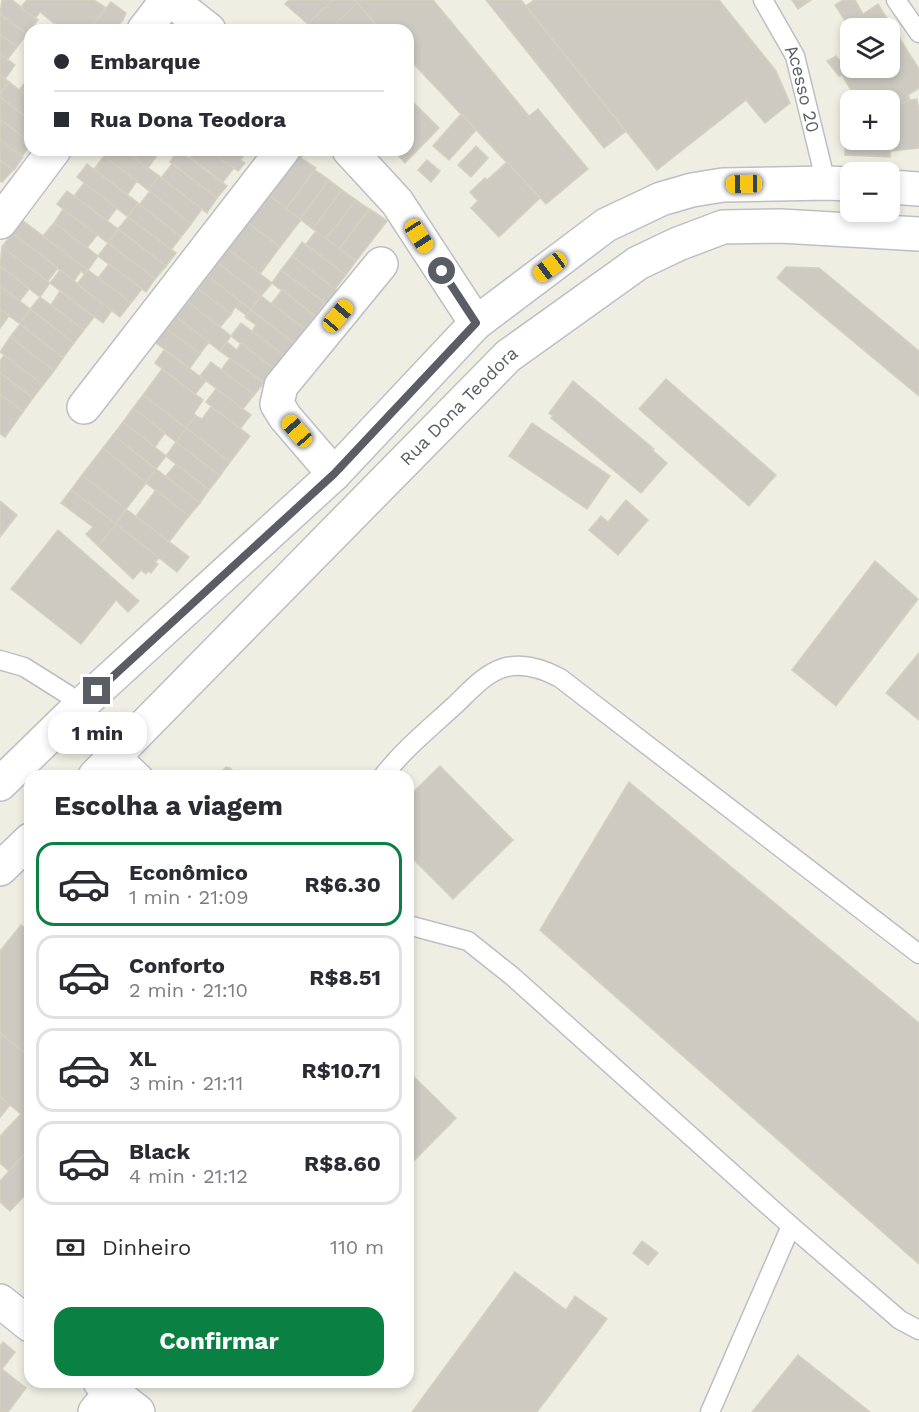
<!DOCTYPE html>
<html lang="pt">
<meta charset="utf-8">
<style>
body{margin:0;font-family:"Work Sans",sans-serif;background:#f7f7f7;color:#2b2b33;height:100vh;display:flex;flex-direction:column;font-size:22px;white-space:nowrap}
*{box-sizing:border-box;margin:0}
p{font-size:20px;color:#7c7c81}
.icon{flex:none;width:33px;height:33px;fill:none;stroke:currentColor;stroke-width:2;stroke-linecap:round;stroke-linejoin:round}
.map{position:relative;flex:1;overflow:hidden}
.side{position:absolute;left:24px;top:770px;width:390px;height:618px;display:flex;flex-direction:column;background:#fff;border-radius:18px;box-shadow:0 3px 9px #0003}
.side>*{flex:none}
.top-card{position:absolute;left:24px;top:24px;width:390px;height:132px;border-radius:18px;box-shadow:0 3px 9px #0003;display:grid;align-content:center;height:132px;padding:0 30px;background:#fff}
.controls{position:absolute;left:840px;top:18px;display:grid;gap:12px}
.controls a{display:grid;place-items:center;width:60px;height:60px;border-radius:12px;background:#fff;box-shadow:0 3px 9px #0003;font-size:30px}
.end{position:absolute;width:27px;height:27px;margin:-14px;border:8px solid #5b5d64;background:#fff;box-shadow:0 0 0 3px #fff}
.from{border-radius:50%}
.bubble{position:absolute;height:42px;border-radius:18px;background:#fff;box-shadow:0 3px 9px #0003;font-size:20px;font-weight:700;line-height:42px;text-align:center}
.car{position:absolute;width:18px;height:36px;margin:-18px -9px;border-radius:8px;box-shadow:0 0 4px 2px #0007;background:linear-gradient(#f5c518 24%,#345 0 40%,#f5c518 0 76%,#345 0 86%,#f5c518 0)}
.top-card b{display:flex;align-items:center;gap:21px;height:57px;font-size:22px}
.top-card b+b{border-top:2px solid #e1e1e2}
.top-card i{width:15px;height:15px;background:#2b2b33}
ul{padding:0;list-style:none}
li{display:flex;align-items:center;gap:18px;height:84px;margin:0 12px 9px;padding:0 18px;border:3px solid #e1e1e2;border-radius:18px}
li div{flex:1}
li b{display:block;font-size:22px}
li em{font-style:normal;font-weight:700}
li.current{border-color:#0b8043}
li>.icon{width:54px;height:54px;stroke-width:1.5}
h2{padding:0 30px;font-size:27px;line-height:72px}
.pay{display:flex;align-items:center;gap:15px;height:66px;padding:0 30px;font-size:22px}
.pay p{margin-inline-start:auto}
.cta{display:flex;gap:12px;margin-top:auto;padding:12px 30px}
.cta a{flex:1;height:69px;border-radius:18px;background:#0b8043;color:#fff;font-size:24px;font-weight:700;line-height:69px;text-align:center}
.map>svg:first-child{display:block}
.building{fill:#cccac1;stroke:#d4d1c0;stroke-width:1.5}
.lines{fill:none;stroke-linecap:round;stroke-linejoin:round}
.lane-casing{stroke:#bdbec5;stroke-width:21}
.street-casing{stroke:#bdbec5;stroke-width:36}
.secondary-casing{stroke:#bdbfc7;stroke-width:36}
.lane{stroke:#fff;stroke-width:18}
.street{stroke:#fff;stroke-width:33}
.secondary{stroke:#fff;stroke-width:33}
.route{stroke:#5b5d64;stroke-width:8}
.labels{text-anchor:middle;stroke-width:4.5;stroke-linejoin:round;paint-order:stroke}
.street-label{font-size:18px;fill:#5b5d64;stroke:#fff}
</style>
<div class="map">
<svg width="919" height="1412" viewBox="0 0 919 1412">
<rect width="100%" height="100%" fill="#efeee2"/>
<!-- building -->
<g class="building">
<path d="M2,0H12L38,20L27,34L0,14Z"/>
<path d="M27,0H94L106,8L89,30H51L55,24L40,12L35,18L21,7Z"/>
<path d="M289,0H333L308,24L285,4Z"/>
<path d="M333,0H354L357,3L329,30H301Z"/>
<path d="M354,0H433L529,116L538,109L588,169L546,204L408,58V30H382Z"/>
<path d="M486,0H521L626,131L604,148Z"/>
<path d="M534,0H719L776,71L790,103L765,123L746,100L657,170L526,6Z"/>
<path d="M792,0H811L798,9Z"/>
<path d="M843,0H855L863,14L878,4L919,69V88L908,95L910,100L893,107H890V100H857L842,75L839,76L827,61L836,56L839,60L850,53V68H890V28H863L858,21L849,27L835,5Z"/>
<path d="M111,2L126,13L123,20L115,30H89Z"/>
<path d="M357,3L377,26L372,30H329Z"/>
<path d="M0,14L27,34L17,47L0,34Z"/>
<path d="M0,34L17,47L7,60L0,54Z"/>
<path d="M0,54L15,65L5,79L0,75Z"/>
<path d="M0,75L9,82L0,94Z"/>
<path d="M30,77V98L19,90Z"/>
<path d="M9,82L30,98V120L0,97V94Z"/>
<path d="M0,97L30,120V142L0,119Z"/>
<path d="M408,97L439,128L405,163L393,150H408Z"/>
<path d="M917,99L919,111V148L891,151L893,107L910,100Z"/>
<path d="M846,104H850V140H890V107H893L890,157L845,155Z"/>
<path d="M461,114L476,130L449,160L433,146Z"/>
<path d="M0,119L30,142V146L22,156L0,140Z"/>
<path d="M0,140L23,157L14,170L0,160Z"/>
<path d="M476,146L488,158L471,177L458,165Z"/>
<path d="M109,150H124L159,176L148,190L104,156Z"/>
<path d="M124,150H153L158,154L148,168Z"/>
<path d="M178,150L227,186L217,198L170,162Z"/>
<path d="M195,150H210L234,168L223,182L190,157Z"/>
<path d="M220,150H248L240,160L245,163L238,171L216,155Z"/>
<path d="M302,150L305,152L301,158L316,168L286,209L269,195Z"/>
<path d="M104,156L137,181L127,195L94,169Z"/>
<path d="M0,160L13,170L2,182L0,181Z"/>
<path d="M427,160L440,171L431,182L418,170Z"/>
<path d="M507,162L540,198L499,237L471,208L478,201L470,192L485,178L487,180Z"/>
<path d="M87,164L138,203L128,217L77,177Z"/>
<path d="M172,164L217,198L207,213L161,178Z"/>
<path d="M315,170L329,180L300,219L286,209Z"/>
<path d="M159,176L202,209L191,224L148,190Z"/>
<path d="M329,180L342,190L313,229L300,219Z"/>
<path d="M84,183L117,208L107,221L74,196Z"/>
<path d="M342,190L356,200L326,239L313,229Z"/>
<path d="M67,191L118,229L108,243L57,204Z"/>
<path d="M150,191L191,224L181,237L140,204Z"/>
<path d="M269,195L301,220L280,247L248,223Z"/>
<path d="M356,200L369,209L339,249L326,239Z"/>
<path d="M138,203L181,237L171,250L128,217Z"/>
<path d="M63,209L97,235L87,248L54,223Z"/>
<path d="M370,209L387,221L356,261L339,249Z"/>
<path d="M128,217L176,253L166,266L118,229Z"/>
<path d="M22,220L88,270L84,274L81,271L74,281L12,233Z"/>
<path d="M54,223L98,256L88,270L43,236Z"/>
<path d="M248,223L280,247L260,274L228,249Z"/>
<path d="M118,229L166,266L155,279L108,243Z"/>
<path d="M316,231L356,261L346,275L306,244Z"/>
<path d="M12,233L58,268L47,282L2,247Z"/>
<path d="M302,242L346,275L335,289L292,256Z"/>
<path d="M108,243L155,279L146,292L98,256Z"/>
<path d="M2,247L50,283L40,297L0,266Z"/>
<path d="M228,249L272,283L261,296L218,263Z"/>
<path d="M292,256L347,298L337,311L281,270Z"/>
<path d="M218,263L261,296L251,310L208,276Z"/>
<path d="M109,264L142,289L131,303L98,278Z"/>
<path d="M0,266L29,289L20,301L0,286Z"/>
<path d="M786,267L819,268L919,351V396L777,278Z"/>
<path d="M60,270L112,310L103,323L50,283Z"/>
<path d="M88,270L131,303L120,317L77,284Z"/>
<path d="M281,270L325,303L315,316L272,283Z"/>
<path d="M208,276L251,310L247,316L235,307L231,314L198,289Z"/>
<path d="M0,286L30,309L20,324L0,309Z"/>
<path d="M198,289L231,314L220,327L188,302Z"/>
<path d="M282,290L315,316L305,329L271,304Z"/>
<path d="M60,291L94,317L84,330L51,305Z"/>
<path d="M261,296L305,329L294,343L251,310Z"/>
<path d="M40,297L84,330L74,343L30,309Z"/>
<path d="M188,302L231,336L220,351L176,317Z"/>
<path d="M0,309L9,316L0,328Z"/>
<path d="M30,309L74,343L63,358L20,324Z"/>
<path d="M251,310L294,343L285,356L252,331L256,325L245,317Z"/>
<path d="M176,317L209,342L200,354L167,329Z"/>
<path d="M241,323L285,356L274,369L231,336Z"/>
<path d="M20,324L63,358L54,371L10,337Z"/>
<path d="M167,329L200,354L190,368L156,343Z"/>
<path d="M10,337L54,371L43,385L0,352Z"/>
<path d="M227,342L237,350L241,343L274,369L264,383L220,351Z"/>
<path d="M164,350L206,381L195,394L155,363Z"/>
<path d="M4,355L43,385L33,398L0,373V361Z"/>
<path d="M230,358L264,383L254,395L221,370Z"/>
<path d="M211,362L254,395L243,409L200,376Z"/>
<path d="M162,369L203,400L194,413L196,416L186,428L143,395Z"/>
<path d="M0,373L33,398L23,412L0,394Z"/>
<path d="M666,379L776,475L749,506L639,409Z"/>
<path d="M573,381L654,449L652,450L667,463L641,493L551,418L553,416L549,413Z"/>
<path d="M216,389L251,415L240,429L206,402Z"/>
<path d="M0,394L23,412L5,437L0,434Z"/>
<path d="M143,395L186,428L176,442L133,408Z"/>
<path d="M211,407L250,436L230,462L186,428L196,416L202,419Z"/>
<path d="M133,408L165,433L155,447L123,422Z"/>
<path d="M123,422L166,456L156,469L113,435Z"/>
<path d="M532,423L610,476L587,509L509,456Z"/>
<path d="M186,428L230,462L220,476L176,442Z"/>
<path d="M113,435L156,469L146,483L103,448Z"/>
<path d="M176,442L220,476L209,490L166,456Z"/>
<path d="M103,448L146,483L126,509L82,475Z"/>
<path d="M176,464L209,490L200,503L166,476Z"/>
<path d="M156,469L200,503L189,516L146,483Z"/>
<path d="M82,475L126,509L116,524L71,490Z"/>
<path d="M71,490L116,524L98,546L86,534L93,527L61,503Z"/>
<path d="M156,490L189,516L169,542L136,516Z"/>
<path d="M626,500L648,520L618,555L589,530L601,516L608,522Z"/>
<path d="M0,501L17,515L0,537Z"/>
<path d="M126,509L189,557L177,572L116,524Z"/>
<path d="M116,524L159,558L155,562L158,564L151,573L148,571L146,574L141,570L133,579L98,546Z"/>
<path d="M58,530L139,601L128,612L116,600L81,644L11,589Z"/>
<path d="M875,561L918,599L836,706L792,670Z"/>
<path d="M919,653V720L886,693Z"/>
<path d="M440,766L513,840L453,899L408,854V797Z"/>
<path d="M226,767L230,768L238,776H217Z"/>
<path d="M629,782L919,1023V1264L540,930Z"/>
<path d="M21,925L30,932V1057L0,1033V951Z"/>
<path d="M0,1033L30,1057V1121L0,1097Z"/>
<path d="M408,1071L456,1118L408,1167Z"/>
<path d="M0,1097L10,1105L0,1117Z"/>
<path d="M21,1114L30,1121V1148L9,1171L0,1163V1136Z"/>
<path d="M30,1148V1190L10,1211L0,1202V1181Z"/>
<path d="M642,1241L658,1253L648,1265L633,1253Z"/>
<path d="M515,1272L566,1310L575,1296L607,1319L537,1412H412Z"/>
<path d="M3,1342L15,1352L2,1369L26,1388L8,1412H0V1346Z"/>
<path d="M798,1355L870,1412H752Z"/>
</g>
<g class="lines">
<!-- lane casing -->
<g class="lane-casing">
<g id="lane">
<path id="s1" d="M763,0L795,56L826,183"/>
<path d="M896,0L919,33"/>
<path d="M0,660L24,667L67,694L119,752L144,776"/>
<path d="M383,776C404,749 430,728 455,705C469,692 484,674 503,668C523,662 543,669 560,678L919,954"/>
<path d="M408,925L468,941L512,976L791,1226L900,1320L919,1330"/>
<path d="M710,1412L791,1226"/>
</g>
</g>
<!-- street casing -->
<g class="street-casing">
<g id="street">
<path d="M171,0L209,30"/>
<path d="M144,30L167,0"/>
<path d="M349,150L397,202L476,323"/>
<path d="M0,222L54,150"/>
<path d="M84,407L283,150"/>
<path d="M334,474L285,417L277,404L281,386L381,264"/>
<path d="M95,1412L112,1391"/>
</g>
</g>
<!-- secondary casing -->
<g class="secondary-casing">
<g id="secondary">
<path d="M890,187L919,189"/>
<path id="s2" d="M95,776L508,356L638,263L678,244L723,227L781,226L919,234"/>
<path d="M0,784L80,706L334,474L476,323L606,225L661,199L692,190L723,185L826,183L850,184"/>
<path d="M0,869L30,840"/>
<path d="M0,1301L30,1325"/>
<path d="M100,1382L138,1412"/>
</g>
</g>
<!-- lane -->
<use href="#lane" class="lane"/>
<!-- street -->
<use href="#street" class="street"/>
<!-- secondary -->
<use href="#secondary" class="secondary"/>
</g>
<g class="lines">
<!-- route -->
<path class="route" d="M97,691L334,474L476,323L442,271"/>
</g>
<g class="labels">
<!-- street labels -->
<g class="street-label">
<text dy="6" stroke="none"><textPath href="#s1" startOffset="98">Acesso 20</textPath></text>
<text dy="6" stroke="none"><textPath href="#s2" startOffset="519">Rua Dona Teodora</textPath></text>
</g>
</g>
</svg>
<div class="controls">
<a><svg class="icon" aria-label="layers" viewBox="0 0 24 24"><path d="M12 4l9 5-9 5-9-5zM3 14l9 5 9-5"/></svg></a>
<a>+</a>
<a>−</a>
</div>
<i class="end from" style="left:442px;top:271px"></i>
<i class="end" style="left:97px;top:691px"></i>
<div class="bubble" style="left:48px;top:712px;width:99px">1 min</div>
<i class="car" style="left:744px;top:184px;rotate:269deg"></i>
<i class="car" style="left:419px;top:236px;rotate:147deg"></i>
<i class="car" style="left:550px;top:267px;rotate:233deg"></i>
<i class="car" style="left:338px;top:316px;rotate:40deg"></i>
<i class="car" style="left:297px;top:431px;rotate:319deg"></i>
<div class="top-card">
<b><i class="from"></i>Embarque</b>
<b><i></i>Rua Dona Teodora</b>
</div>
<section class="side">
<h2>Escolha a viagem</h2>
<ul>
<li class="current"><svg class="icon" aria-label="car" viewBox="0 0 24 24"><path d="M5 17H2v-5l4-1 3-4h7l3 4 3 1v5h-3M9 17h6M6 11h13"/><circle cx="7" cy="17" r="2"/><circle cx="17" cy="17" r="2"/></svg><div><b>Econômico</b><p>1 min · 21:09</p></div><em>R$6.30</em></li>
<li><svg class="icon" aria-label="car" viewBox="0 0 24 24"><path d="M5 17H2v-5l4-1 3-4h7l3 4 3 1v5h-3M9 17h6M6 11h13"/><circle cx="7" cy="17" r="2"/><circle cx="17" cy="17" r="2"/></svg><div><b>Conforto</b><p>2 min · 21:10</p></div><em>R$8.51</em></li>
<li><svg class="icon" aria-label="car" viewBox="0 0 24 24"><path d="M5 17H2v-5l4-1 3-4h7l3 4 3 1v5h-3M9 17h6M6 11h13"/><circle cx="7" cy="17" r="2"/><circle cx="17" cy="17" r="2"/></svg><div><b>XL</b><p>3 min · 21:11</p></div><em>R$10.71</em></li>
<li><svg class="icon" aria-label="car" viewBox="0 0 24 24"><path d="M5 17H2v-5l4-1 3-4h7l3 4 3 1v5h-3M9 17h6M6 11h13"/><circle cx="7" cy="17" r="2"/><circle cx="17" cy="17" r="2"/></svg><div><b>Black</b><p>4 min · 21:12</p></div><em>R$8.60</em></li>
</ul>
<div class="pay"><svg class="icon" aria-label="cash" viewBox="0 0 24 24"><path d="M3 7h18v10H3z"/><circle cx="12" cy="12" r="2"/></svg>Dinheiro<p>110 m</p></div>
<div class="cta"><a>Confirmar</a></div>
</section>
</div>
